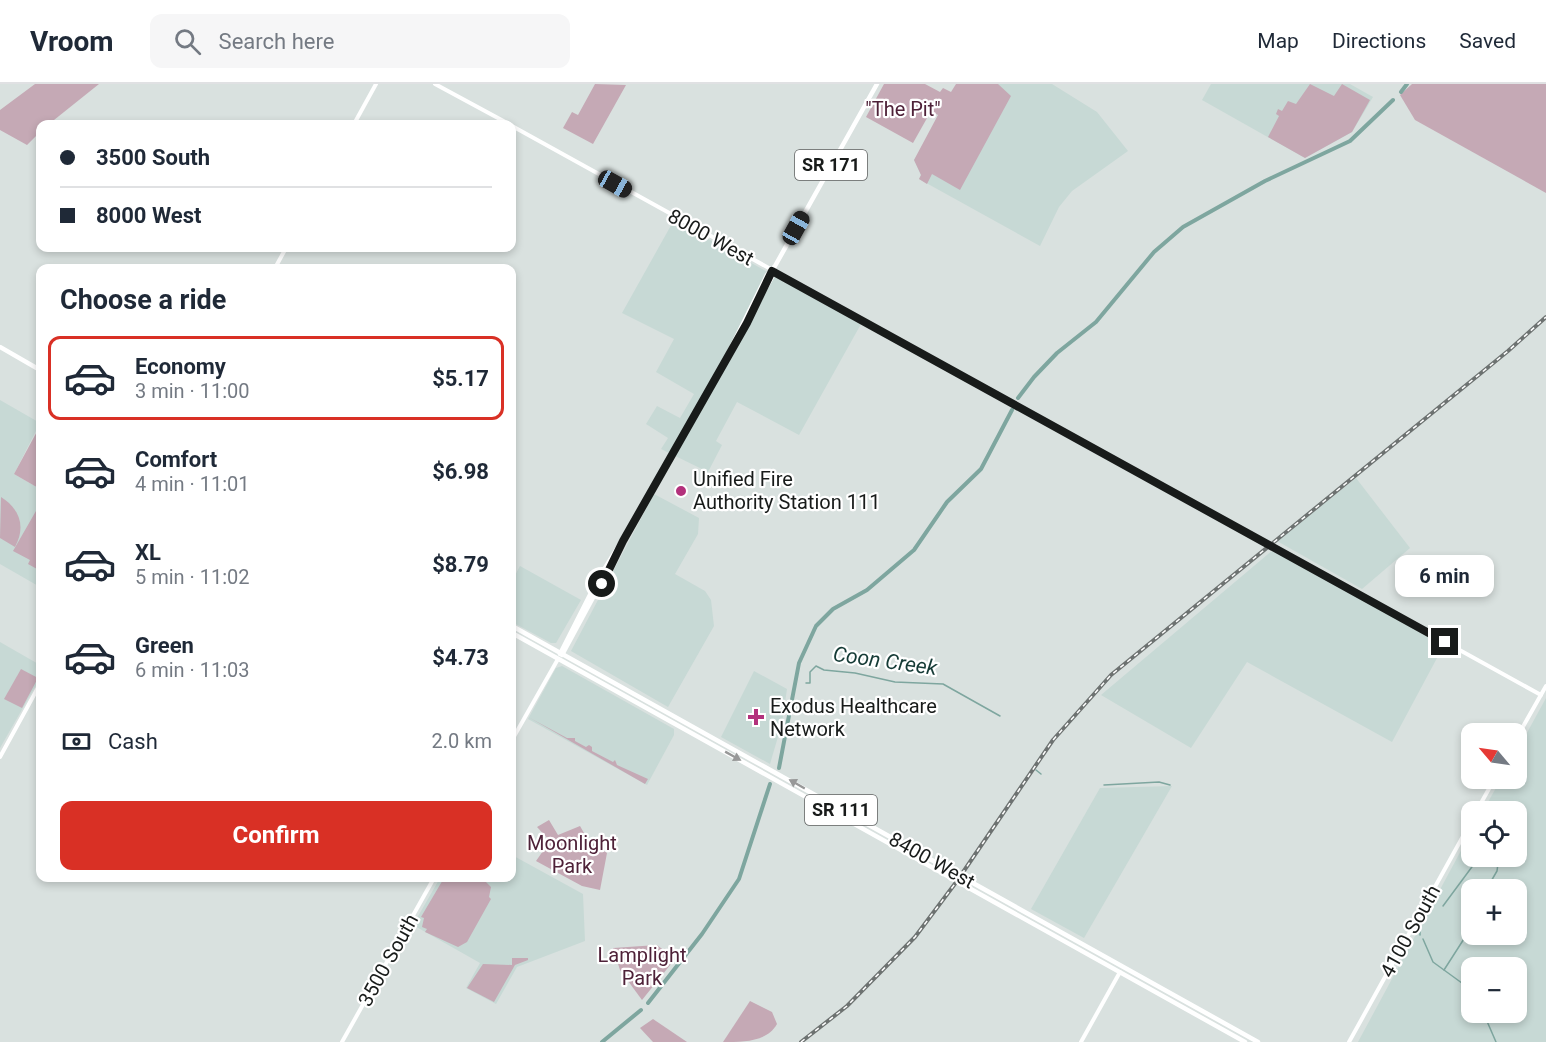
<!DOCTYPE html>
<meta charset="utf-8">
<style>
body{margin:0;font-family:Roboto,sans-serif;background:#f6f6f7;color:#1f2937;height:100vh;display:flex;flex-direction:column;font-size:22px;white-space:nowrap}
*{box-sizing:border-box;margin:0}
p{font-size:20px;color:#747a83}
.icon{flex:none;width:33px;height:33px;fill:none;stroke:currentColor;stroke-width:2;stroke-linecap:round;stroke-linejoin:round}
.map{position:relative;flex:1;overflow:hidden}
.details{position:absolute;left:36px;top:180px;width:480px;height:618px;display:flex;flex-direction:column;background:#fff;border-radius:12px;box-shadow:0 3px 9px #0003}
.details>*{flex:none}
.hud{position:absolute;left:36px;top:36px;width:480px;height:132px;border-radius:12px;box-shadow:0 3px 9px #0003;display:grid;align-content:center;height:132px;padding:0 24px;background:#fff}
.needle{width:39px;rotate:299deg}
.buttons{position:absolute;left:1461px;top:639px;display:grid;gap:12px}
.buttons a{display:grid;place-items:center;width:66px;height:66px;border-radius:12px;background:#fff;box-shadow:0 3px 9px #0003;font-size:30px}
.end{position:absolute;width:27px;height:27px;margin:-14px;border:8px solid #181b1a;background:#fff;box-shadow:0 0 0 3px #fff}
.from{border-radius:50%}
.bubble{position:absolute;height:42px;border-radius:12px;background:#fff;box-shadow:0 3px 9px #0003;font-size:20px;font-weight:700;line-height:42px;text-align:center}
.car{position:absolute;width:18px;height:36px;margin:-18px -9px;border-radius:8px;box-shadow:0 0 4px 2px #0007;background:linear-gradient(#222 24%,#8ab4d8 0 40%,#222 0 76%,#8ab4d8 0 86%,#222 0)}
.hud b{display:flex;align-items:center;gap:21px;height:57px;font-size:22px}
.hud b+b{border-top:2px solid #e0e1e3}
.hud i{width:15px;height:15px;background:#1f2937}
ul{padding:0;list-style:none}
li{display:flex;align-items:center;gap:18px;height:84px;margin:0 12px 9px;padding:0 12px;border:3px solid transparent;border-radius:12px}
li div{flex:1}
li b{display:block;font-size:22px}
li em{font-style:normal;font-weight:700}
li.current{border-color:#d93025}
li>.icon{width:54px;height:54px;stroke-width:1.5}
h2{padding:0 24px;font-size:27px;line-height:72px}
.pay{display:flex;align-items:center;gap:15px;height:66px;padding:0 24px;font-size:22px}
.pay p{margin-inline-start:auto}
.button{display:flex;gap:12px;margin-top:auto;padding:12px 24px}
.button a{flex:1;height:69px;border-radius:12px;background:#d93025;color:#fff;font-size:24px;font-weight:700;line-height:69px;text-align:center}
header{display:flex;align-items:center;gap:36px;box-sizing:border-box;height:84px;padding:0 30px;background:#fff;border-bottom:2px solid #e0e1e3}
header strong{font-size:28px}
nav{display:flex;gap:33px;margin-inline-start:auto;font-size:21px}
.search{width:420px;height:54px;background:#f6f6f7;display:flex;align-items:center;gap:15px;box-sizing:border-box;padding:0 21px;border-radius:12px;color:#747a83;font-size:22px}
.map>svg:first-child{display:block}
.built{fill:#c7d9d5;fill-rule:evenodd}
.green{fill:#c5a9b5}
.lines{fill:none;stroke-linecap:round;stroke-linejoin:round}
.stream{stroke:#7ea69f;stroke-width:1.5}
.canal{stroke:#7ea69f;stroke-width:4}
.secondary{stroke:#fff;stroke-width:4}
.primary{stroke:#fff;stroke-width:4.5}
.rail-casing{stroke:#6d7271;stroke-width:4}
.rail{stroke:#fff;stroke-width:1.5;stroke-dasharray:4.5;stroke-linecap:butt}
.oneway{fill:#979898}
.route{stroke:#181b1a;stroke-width:8}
.poi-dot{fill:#b3317c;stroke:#fff;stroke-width:2}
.labels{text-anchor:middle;stroke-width:4.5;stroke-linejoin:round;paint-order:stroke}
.shield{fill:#fff;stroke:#5d5f5f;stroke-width:1.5}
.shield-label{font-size:18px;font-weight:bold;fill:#181b1a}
.park-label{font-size:20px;fill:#4e2138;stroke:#fff}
.street-label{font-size:20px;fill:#181b1a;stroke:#fff}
.poi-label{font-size:20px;fill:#181b1a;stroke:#fff;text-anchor:start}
.water-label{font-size:21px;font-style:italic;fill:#153b36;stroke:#fff}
</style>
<header>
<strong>Vroom</strong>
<div class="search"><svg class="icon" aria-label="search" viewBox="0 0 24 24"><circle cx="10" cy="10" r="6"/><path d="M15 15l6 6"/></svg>Search here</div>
<nav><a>Map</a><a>Directions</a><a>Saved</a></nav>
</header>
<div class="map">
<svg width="1546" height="958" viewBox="0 0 1546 958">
<rect width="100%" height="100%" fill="#d9e1df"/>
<!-- built -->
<g class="built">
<path d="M961,0H1052L1097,28L1128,67L1072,107L1059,123L1040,162L919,95L921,91L914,76Z"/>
<path d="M1211,0H1350L1373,13L1352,48L1305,74L1202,16Z"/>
<path d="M674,136L861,240L799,351L737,318L716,357L722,361L708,388L661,365L668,354L646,340L657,322L680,334L694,310L656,288L674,255L622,229Z"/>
<path d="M0,316L40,339L14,390L40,405V503L0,480Z"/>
<path d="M1356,394L1410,464L1362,505L1277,457Z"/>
<path d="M654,410L699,434L698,450L675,490L705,507L711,516L714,542L668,623L571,567Z"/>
<path d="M1273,466L1444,561L1392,658L1247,578L1191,664L1101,611Z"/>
<path d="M520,482L581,516L556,559H551L512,538V497Z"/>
<path d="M0,558L40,581V594L0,664Z"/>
<path d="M562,582L674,645V651L647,701L528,635L556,584Z"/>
<path d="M754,587L787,605L782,639L770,680L721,653Z"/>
<path d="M1546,614V958H1358L1471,748L1472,772H1516V728L1483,727L1501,695L1516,694L1517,667ZM1472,806H1516V850H1472ZM1472,884H1516V928H1472Z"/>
<path d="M1172,702L1084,854L1031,825L1100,704Z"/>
<path d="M512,771L583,810L585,857L517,883L496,920L466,904L480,879L413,841L440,794H512Z"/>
</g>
<!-- green -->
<g class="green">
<path d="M35,0H99L49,40H40V48L27,61L0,46V26Z"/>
<path d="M595,0L626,1L593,60L563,44L572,28L578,31Z"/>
<path d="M884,0H925L940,8L943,4L951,8L956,0H998L1011,12L960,106L932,90L927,100L919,95L921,91L914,76L938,31L931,27L913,59L866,33Z"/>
<path d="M1310,0L1334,12L1342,0L1370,16L1352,48L1305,74L1268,53L1279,32L1276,30L1278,25L1282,27L1288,17L1296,20Z"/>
<path d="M1412,0H1546V109L1415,36L1400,11Z"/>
<path d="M40,342V405L14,390Z"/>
<path d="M1,413C20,425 26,443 15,463L0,454Z"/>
<path d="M40,420V479L37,485L28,480L30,476L13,467Z"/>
<path d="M21,585L38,594L22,624L4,615Z"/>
<path d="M530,634L567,654H575V657L586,663L589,661L592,663V667L613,678L615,676L617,681L648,695L645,700Z"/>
<path d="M549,736L558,751L580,742L588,756L607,769L600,806L582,802L536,777L550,757L537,743Z"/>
<path d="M444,794H482L491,803L489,813L491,815L467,858L458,863L425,848L427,845L422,843L424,834L421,833Z"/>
<path d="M657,861L675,875L642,916L620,886L613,864Z"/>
<path d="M512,874H528V876L515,881L494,918L467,904L483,880L512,881Z"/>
<path d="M750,917L772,928L777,940C767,958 743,958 723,958Z"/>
<path d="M653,935L687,958H653L640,944Z"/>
</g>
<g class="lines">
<!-- stream -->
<g class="stream">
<path d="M806,599H810V588L816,582L824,586L855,589L895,598L943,600L1000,632"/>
<path d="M1036,686L1041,690"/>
<path d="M1104,701L1159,698L1170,701"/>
<path d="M1486,806L1497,787L1499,772"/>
<path d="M1443,822L1480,772"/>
<path d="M1420,839V851"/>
<path d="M1423,855L1433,878L1466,902L1472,911"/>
<path d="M1444,886L1469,847"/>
<path d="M1483,928L1496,958"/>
</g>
<!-- canal -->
<g class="canal">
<path d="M1401,8L1407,0"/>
<path d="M1018,314L1034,293L1057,269L1096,238L1154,168L1183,143L1265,97L1350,57L1393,16"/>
<path d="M779,684L799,579L816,542L833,525L867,506L914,466L947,418L981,385L1012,326"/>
<path d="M648,919L702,850L739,795L770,700"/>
<path d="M602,958L641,926"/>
</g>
<!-- secondary -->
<g class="secondary">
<path d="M435,0L509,40"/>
<path d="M354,40L376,0"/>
<path d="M512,42L1541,611"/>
<path d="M275,184L286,164"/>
<path d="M1516,655L1546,602"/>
<path d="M512,656L558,575"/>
<path d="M0,673L40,600"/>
<path d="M1476,728L1495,694"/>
<path d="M342,958L434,794"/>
<path d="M1081,958L1120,888"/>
<path d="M1349,958L1472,736"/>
</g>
<!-- primary -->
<g class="primary">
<path d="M742,244L772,193V187"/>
<path d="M0,263L40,286"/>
<path d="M512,542L1258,958"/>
<path d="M512,549L1245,958"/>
<path d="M560,570L597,497L639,429L724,278L767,191L775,182L877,0"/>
<path d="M562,571L622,460"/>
</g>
<!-- rail casing -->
<g class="rail-casing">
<path id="rail" d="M801,958L847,922L915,853L957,797L1053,656L1111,591L1508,267L1546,233"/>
</g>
<!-- rail -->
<use href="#rail" class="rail"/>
</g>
<!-- one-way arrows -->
<defs><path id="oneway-solid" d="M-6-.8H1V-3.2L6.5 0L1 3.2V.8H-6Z" transform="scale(1.5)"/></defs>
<g class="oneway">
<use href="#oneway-solid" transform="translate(733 672) rotate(29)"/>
<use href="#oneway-solid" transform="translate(797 700) rotate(-150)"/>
</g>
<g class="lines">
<!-- route -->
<path class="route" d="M602,500L623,457L747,239L772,187L1445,558"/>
</g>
<!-- markers -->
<g class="poi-dot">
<circle cx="681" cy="407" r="6"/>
<path d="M753 624h6v6h6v6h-6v6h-6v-6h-6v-6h6z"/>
</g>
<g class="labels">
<!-- shield labels -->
<g class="shield">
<rect x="795" y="66" width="72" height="30" rx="4.5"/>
<rect x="805" y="711" width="72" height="30" rx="4.5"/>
</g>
<g class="shield-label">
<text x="831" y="87">SR 171</text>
<text x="841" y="732">SR 111</text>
</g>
<!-- park labels -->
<g class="park-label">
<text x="903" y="32">"The Pit"</text>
<text x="572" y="766">Moonlight<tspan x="572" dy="23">Park</tspan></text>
<text x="642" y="878">Lamplight<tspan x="642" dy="23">Park</tspan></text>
</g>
<!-- street labels -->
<g class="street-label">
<text transform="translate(711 153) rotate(29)" y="7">8000 West</text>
<text transform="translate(932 776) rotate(29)" y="7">8400 West</text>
<text transform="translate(1410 847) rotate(-61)" y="7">4100 South</text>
<text transform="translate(388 876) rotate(-61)" y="7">3500 South</text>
</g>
<!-- poi labels -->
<g class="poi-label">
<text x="693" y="402">Unified Fire<tspan x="693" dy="23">Authority Station 111</tspan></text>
<text x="770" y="629">Exodus Healthcare<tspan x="770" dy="23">Network</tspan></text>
</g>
<!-- water labels -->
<g class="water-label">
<text transform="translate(885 577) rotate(8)" y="7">Coon Creek</text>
</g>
</g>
</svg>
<div class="buttons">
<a><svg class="needle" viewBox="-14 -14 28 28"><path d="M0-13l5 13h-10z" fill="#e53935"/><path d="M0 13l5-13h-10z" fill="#747a83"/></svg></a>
<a><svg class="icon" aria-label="locate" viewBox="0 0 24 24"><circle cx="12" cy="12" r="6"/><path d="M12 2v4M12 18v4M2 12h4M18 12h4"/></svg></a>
<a>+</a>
<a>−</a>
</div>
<i class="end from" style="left:602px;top:500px"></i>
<i class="end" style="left:1445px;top:558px"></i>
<div class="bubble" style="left:1395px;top:471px;width:99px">6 min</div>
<i class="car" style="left:615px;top:100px;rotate:119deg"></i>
<i class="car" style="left:796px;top:144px;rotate:29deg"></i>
<div class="hud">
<b><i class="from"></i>3500 South</b>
<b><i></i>8000 West</b>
</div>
<section class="details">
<h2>Choose a ride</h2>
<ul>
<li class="current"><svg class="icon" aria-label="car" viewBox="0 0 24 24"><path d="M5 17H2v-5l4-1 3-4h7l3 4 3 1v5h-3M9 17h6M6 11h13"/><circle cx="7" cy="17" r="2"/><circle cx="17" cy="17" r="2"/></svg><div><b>Economy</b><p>3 min · 11:00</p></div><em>$5.17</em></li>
<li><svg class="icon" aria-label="car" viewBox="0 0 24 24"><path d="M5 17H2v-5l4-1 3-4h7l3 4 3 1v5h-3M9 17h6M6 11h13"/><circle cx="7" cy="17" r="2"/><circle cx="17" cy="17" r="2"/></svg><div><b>Comfort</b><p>4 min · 11:01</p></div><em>$6.98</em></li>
<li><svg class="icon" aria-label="car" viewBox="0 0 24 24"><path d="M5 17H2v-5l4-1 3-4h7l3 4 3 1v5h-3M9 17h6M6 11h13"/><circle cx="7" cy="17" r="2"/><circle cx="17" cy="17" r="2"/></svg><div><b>XL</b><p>5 min · 11:02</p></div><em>$8.79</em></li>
<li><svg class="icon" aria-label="car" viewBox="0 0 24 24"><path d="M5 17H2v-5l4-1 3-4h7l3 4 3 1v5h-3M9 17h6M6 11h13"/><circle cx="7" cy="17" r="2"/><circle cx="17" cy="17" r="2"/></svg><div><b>Green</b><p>6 min · 11:03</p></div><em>$4.73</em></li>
</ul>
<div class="pay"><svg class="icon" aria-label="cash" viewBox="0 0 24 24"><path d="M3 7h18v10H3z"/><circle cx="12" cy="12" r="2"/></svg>Cash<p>2.0 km</p></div>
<div class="button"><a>Confirm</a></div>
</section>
</div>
